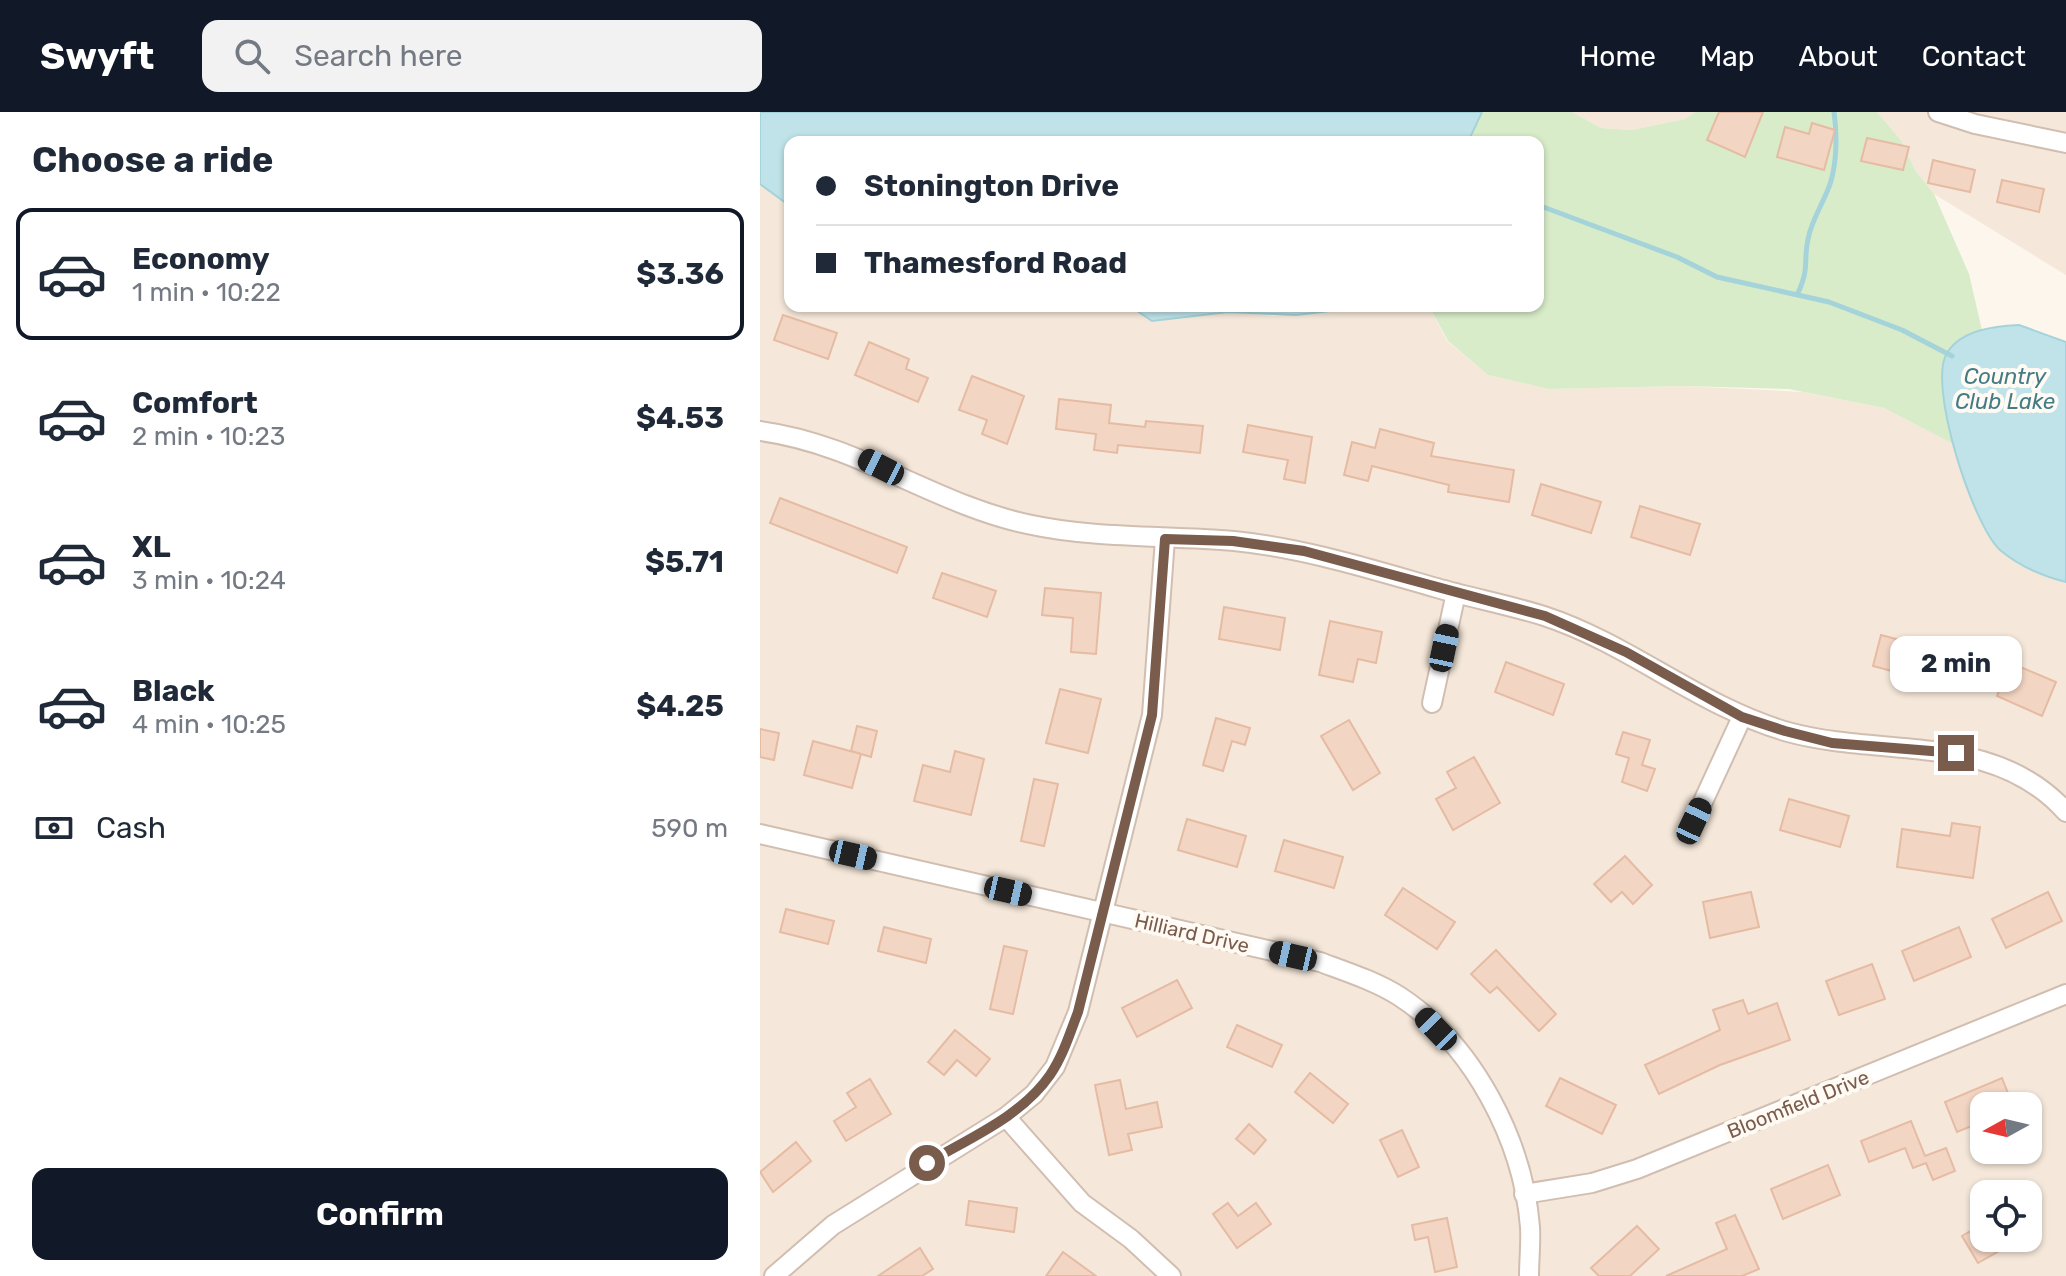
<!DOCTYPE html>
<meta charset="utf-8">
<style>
body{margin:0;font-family:Rubik,sans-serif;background:#f2f2f3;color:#1f2937;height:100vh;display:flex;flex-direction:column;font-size:30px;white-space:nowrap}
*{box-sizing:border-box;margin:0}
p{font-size:26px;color:#747a83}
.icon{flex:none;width:44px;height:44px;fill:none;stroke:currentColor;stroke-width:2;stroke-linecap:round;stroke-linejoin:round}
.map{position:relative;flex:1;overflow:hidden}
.side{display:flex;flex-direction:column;background:#fff;width:760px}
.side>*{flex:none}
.top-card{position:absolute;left:24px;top:24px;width:760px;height:176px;border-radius:16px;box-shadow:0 2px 6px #0004;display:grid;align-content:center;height:176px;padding:0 32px;background:#fff}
.needle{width:52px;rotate:262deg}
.buttons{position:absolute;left:1210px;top:980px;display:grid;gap:16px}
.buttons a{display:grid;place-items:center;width:72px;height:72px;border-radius:16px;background:#fff;box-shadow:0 2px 6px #0004;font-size:40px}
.end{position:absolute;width:36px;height:36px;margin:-18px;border:10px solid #7a5c4d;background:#fff;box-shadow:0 0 0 4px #fff}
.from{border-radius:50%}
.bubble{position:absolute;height:56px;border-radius:16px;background:#fff;box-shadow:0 2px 6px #0004;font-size:26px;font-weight:700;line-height:56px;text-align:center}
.car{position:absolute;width:24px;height:48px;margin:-24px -12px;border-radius:10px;box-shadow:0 0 6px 2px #0007;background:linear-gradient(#222 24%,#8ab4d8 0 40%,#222 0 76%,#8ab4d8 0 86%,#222 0)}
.top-card b{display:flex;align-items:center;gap:28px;height:76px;font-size:30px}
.top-card b+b{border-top:2px solid #e0e1e3}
.top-card i{width:20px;height:20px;background:#1f2937}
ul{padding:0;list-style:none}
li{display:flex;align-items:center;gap:24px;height:132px;margin:0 16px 12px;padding:0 16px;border:4px solid transparent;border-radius:16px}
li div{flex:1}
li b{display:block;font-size:30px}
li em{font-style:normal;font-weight:700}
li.current{border-color:#111827}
li>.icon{width:72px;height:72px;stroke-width:1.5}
h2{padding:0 32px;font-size:36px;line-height:96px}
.pay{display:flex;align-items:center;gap:20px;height:88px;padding:0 32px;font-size:30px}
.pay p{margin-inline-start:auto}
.cta{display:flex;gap:16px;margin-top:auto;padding:16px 32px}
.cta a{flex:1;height:92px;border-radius:16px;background:#111827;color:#fff;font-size:32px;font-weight:700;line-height:92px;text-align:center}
header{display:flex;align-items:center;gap:48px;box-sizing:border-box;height:112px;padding:0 40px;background:#111827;color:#fff}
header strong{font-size:38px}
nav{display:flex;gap:44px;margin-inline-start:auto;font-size:28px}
.search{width:560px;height:72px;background:#f2f2f3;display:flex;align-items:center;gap:20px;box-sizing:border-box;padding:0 28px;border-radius:16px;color:#747a83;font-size:30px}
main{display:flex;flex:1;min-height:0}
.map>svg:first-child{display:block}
.residential{fill:#f5e8da;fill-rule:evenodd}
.green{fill:#d8ecc9}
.water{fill:#bfe3e8;stroke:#a5d3da;stroke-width:2}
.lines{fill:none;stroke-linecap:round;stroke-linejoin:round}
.stream{stroke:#a5d3da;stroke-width:5}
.building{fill:#f3d5c3;stroke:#e6bba3;stroke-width:2}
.minor-casing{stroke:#d1beb0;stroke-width:22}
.minor{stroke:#fff;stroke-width:18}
.route{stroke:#7a5c4d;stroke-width:10}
.labels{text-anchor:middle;stroke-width:8;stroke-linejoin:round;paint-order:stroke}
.street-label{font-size:20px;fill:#7a5c4d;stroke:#fffaf3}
.water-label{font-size:22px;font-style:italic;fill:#437c86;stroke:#fffaf3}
</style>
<header>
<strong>Swyft</strong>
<div class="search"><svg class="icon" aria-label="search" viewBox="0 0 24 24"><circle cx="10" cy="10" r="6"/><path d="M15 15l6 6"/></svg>Search here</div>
<nav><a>Home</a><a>Map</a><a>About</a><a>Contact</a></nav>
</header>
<main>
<section class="side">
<h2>Choose a ride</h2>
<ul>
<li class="current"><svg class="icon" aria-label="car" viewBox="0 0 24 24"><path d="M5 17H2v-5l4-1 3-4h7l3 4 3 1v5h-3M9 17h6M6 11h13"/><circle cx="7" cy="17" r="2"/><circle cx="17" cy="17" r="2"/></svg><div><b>Economy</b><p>1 min · 10:22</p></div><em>$3.36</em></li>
<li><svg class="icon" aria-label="car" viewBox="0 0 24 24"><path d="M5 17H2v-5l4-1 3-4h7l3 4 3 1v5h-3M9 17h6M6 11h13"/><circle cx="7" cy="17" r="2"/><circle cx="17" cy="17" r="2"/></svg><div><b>Comfort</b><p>2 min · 10:23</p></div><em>$4.53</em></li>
<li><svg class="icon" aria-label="car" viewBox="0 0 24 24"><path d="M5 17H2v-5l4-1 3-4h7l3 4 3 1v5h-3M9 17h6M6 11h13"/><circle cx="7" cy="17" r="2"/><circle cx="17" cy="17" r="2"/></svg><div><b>XL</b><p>3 min · 10:24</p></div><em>$5.71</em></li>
<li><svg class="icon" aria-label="car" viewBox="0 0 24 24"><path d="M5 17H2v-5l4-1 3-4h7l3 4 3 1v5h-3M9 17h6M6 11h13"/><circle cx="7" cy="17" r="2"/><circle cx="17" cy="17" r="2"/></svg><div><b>Black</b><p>4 min · 10:25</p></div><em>$4.25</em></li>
</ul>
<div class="pay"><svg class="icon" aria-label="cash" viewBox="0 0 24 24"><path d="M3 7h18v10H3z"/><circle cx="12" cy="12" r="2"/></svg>Cash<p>590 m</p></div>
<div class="cta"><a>Confirm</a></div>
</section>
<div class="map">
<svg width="1306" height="1164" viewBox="0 0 1306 1164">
<rect width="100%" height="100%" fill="#fdf6ec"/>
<!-- residential -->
<g class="residential">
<path d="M812,0H935L925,7L872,18L841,16Z"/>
<path d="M1117,0H1306V163L1174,82L1155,58L1141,28Z"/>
<path d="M0,72L30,94V194H370L392,209L468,200L515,204L572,196L669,194L687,229L728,263L789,277L924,274L1043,280L1124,296L1193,332L1222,413L1238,436L1261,453L1306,470V1164H0ZM1224,994H1268V1038H1224ZM1224,1082H1268V1126H1224Z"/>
</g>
<!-- green -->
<path class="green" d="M722,0H812L841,16L872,18L925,7L935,0H1117L1141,28L1155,58L1174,82L1209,162L1222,218L1195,231L1182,266L1193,332L1124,296L1029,277L924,274L789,277L728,263L688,229L669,194H778V30H708Z"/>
<!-- water -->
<g class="water">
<path d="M0,0H722L708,30H30V94L0,72Z"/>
<path d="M370,194H612L536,203L468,200L392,209Z"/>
<path d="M1259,213L1306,230V470C1282,464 1259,454 1240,438C1213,414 1167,272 1187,241C1201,218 1234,214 1259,213Z"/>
</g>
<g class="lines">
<!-- stream -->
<g class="stream">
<path d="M778,93L917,145L957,165L1069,190L1142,218L1192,244"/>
<path d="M1038,181C1050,155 1043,150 1048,127C1052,106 1065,89 1071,69C1077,48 1077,21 1074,0"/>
</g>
</g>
<!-- building -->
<g class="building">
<path d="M959,0H1003L985,45L947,28Z"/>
<path d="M1052,11L1075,18L1064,58L1017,45L1025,15L1049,22Z"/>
<path d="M1107,26L1149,35L1143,58L1101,49Z"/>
<path d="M1173,48L1215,58L1210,80L1168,71Z"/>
<path d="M1242,68L1284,77L1279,100L1237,90Z"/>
<path d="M23,203L77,221L68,247L14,228Z"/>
<path d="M109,230L149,247L146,257L168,266L158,290L95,263Z"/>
<path d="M212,264L264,284L247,332L222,322L227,308L199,298Z"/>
<path d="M299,287L351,293L349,311L385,315L386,309L443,314L440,341L358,333L357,341L334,338L336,322L296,317Z"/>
<path d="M488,313L552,325L545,371L524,367L528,348L483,340Z"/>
<path d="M620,317L674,331L671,344L754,358L749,390L688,380L689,373L612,354L608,369L584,363L592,330L615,336Z"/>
<path d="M781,372L841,390L831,421L772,403Z"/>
<path d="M20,386L147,435L137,461L10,411Z"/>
<path d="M880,394L940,412L930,443L871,425Z"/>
<path d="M182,461L236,479L227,505L173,486Z"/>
<path d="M285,476L341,481L336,542L311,540L313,506L282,503Z"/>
<path d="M464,495L525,506L520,538L459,527Z"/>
<path d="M570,509L622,520L616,551L598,547L593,570L559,563Z"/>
<path d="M1121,523L1181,539L1173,570L1113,554Z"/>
<path d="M746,550L804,572L793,603L735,580Z"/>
<path d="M1251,551L1296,570L1282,604L1237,584Z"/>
<path d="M300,577L341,587L328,641L286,631Z"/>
<path d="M456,606L490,616L485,633L472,629L463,659L443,653Z"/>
<path d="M589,608L620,661L593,678L561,624Z"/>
<path d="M97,614L117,619L111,645L91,639Z"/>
<path d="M0,617L19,621L14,648L0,645Z"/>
<path d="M863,620L890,628L882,653L895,657L887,679L862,670L869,646L856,642Z"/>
<path d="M53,629L101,642L92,676L44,663Z"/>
<path d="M195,639L224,647L211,703L154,689L163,653L190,660Z"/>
<path d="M714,645L740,691L693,718L676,687L696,676L687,660Z"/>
<path d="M274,667L298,672L284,734L261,729Z"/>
<path d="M1029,687L1089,704L1080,735L1020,718Z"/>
<path d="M427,707L486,724L477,755L418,738Z"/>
<path d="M1192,711L1220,715L1213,766L1137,755L1142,717L1190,724Z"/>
<path d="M524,728L583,745L574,776L515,759Z"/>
<path d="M865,744L892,773L873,792L862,780L851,790L834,772Z"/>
<path d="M643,776L695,810L677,837L625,803Z"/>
<path d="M991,780L999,815L950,826L943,790Z"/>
<path d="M1288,780L1302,809L1246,836L1232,807Z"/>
<path d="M26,797L74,809L68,832L20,820Z"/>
<path d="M124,815L171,827L166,851L118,839Z"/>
<path d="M1199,815L1211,845L1154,869L1142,839Z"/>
<path d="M244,834L267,839L253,902L230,897Z"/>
<path d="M736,838L796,902L779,919L737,875L730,881L711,862Z"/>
<path d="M1112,852L1125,887L1079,903L1066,869Z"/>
<path d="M417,868L432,896L377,925L362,896Z"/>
<path d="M983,888L988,902L1017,891L1030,928L960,953L899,982L885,953L960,918L953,898Z"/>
<path d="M477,913L522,933L512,955L467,935Z"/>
<path d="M195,918L230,947L216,964L197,948L184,963L168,950Z"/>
<path d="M550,961L588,992L573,1011L535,980Z"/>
<path d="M800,966L856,993L842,1022L786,994Z"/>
<path d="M1242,966L1253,994H1224V1009L1197,1020L1185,990Z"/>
<path d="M110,967L131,1002L86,1029L74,1009L96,995L87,981Z"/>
<path d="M360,968L366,997L397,990L402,1015L368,1022L372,1038L349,1043L335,973Z"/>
<path d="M1151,1009L1165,1044L1186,1036L1195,1059L1173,1068L1166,1051L1153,1056L1145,1036L1109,1050L1101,1029Z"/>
<path d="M489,1012L506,1028L494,1042L476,1027Z"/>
<path d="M642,1018L659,1055L638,1065L620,1028Z"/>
<path d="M36,1030L51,1049L13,1080L0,1060Z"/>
<path d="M1068,1053L1080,1083L1023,1107L1011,1077Z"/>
<path d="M209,1089L257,1096L254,1120L206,1113Z"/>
<path d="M468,1091L478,1104L496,1091L511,1112L477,1136L453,1102Z"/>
<path d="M975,1103L999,1157L982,1164H906L967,1137L956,1111Z"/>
<path d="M687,1106L697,1155L675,1160L668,1125L655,1128L652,1113Z"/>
<path d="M1224,1111V1126H1262L1218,1151L1202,1124Z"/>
<path d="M877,1114L899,1137L870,1164H839L831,1156Z"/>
<path d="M160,1136L173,1157L162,1164H118Z"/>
<path d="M303,1140L336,1164H286Z"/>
</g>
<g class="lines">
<!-- minor casing -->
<g class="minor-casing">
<g id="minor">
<path d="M1178,0L1215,12L1306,31"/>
<path d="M0,319C98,332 174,392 267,412C335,427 405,423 474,429C544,436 610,457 677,476C712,486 749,493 784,504C870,532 940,595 1028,620C1122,646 1234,619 1306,700"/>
<path d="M672,591L696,481"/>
<path d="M934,709L982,605"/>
<path d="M0,722L560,850C587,860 615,869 639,884C713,932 763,1028 770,1115C771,1131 769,1148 769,1164"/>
<path d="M246,1005L322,1091L371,1127L411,1164"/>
<path d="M764,1082L832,1071L877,1057L1306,882"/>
<path d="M14,1164L73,1113L246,1005L274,982L295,955L318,900L392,603L405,427"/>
</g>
</g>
<!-- minor -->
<use href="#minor" class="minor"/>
</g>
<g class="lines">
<!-- route -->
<path class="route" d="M167,1051C209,1026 261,1005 290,963C303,944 310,921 318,900L392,603L405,427L473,429L544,439L785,504L866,540L982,605L1025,619L1072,631L1196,641"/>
</g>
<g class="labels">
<!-- street labels -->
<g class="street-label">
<text transform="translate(432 821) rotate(13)" y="7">Hilliard Drive</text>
<text transform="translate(1038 992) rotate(-22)" y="7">Bloomfield Drive</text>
</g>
<!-- water labels -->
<g class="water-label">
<text x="1245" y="272">Country<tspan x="1245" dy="25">Club Lake</tspan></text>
</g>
</g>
</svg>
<div class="buttons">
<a><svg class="needle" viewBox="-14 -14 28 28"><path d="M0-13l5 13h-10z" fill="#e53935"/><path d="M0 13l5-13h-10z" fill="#747a83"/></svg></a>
<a><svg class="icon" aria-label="locate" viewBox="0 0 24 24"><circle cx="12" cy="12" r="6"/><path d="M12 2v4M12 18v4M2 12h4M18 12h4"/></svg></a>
</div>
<i class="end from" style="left:167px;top:1051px"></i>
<i class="end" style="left:1196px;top:641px"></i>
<div class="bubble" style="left:1130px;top:524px;width:132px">2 min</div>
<i class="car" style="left:121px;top:355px;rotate:297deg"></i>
<i class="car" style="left:684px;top:536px;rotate:12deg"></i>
<i class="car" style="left:934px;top:709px;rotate:25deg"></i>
<i class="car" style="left:93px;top:743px;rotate:103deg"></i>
<i class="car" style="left:248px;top:779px;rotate:103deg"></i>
<i class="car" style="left:533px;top:844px;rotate:283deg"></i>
<i class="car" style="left:676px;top:917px;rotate:316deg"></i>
<div class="top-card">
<b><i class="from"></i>Stonington Drive</b>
<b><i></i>Thamesford Road</b>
</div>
</div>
</main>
